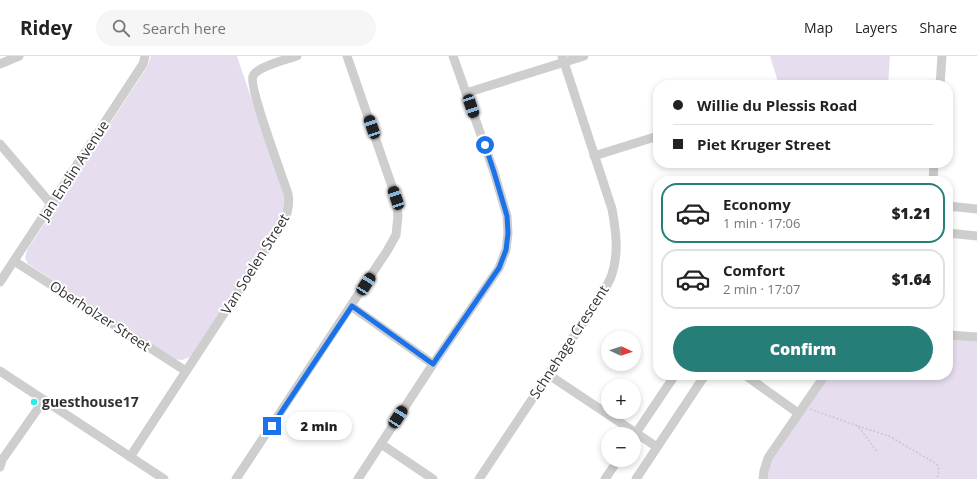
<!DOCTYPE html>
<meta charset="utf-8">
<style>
body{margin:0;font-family:"Open Sans",sans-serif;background:#f6f6f6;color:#222;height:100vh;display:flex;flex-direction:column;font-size:15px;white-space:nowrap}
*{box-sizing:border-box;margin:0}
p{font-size:13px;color:#767676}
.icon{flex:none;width:22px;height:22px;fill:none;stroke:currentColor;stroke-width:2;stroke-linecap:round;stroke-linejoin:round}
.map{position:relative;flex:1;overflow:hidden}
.details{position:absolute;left:653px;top:120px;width:300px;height:204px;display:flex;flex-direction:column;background:#fff;border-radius:16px;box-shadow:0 2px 6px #0003}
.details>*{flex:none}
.guide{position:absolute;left:653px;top:24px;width:300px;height:88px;border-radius:16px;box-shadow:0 2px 6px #0003;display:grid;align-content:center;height:88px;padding:0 20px;background:#fff}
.needle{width:26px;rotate:94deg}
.fabs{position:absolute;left:601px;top:275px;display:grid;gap:8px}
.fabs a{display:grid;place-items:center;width:40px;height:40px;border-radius:50%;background:#fff;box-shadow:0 2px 6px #0003;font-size:20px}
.end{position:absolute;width:18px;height:18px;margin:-9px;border:5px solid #1a73e8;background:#fff;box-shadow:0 0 0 2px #fff}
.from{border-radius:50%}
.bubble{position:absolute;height:28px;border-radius:14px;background:#fff;box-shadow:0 2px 6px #0003;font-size:13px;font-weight:800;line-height:28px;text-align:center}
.car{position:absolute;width:12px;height:24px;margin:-12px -6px;border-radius:5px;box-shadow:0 0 3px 1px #0007;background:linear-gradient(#222 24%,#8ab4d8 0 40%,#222 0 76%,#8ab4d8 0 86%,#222 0)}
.guide b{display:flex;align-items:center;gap:14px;height:38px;font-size:15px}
.guide b+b{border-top:1px solid #e0e0e0}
.guide i{width:10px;height:10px;background:#222}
ul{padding:7px 0 0;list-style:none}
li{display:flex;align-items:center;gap:12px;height:60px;margin:0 8px 6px;padding:0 12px;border:2px solid #e0e0e0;border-radius:16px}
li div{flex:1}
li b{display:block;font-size:15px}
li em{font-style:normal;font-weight:800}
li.on{border-color:#267e79}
li>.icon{width:36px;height:36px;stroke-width:1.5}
.cta{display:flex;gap:8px;margin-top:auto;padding:8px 20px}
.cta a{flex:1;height:46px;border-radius:24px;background:#267e79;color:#fff;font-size:16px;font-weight:800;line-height:46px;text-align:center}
header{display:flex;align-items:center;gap:24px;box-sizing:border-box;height:56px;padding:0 20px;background:#fff;border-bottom:1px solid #e0e0e0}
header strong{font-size:19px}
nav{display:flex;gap:22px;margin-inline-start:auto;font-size:14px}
.search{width:280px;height:36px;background:#f6f6f6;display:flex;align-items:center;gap:10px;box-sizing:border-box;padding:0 14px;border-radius:22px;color:#767676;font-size:15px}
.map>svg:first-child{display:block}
.green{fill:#e6deee}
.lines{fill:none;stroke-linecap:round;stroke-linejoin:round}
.path{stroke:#c8c8c8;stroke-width:1.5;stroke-dasharray:2 2;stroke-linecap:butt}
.minor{stroke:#cecece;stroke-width:9}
.route{stroke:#1a73e8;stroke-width:5}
.poi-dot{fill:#2befe4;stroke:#fff;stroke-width:1.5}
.labels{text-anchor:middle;stroke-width:4;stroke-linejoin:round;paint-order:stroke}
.street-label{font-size:14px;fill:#313131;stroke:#fff}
.poi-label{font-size:14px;font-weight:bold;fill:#313131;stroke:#fff;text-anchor:start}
</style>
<header>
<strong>Ridey</strong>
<div class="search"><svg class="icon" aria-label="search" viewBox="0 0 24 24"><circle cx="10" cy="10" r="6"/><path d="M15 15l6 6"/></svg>Search here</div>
<nav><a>Map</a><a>Layers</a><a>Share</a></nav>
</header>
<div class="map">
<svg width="977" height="423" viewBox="0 0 977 423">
<rect width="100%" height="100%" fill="#fff"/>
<!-- green -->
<g class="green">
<path d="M151,0H237L284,139L285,149L279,166L190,301L182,304L173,303L28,208L25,202L27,194L147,11Z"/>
<path d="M770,0H890L888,29L843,27H818L810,29H779Z"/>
<path d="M948,281L977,284V423H767V416L771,404L828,319H948Z"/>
</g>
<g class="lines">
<!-- path -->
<g class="path">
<path d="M810,353L858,370L878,397"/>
<path d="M858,370L889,380L937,408L939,414L937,423"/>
</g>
<!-- minor -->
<g class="minor">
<path d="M0,8L19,0"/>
<path d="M940,29L942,0"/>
<path d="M466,37L584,0"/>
<path d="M0,88L51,148"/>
<path d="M594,100L658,80"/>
<path d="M933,125L934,107"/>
<path d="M948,150L977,153"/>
<path d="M948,177L977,180"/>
<path d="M14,205L186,315"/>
<path d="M0,226L143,8L145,0"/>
<path d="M351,250L433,308"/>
<path d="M948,279L977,281"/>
<path d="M0,315L164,423"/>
<path d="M549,319L657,391"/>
<path d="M745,319L798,357"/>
<path d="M634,380L675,319"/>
<path d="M381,388L433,423"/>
<path d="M130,401L283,167C288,157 290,149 288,138C283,122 248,30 253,20C257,11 287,3 297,0"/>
<path d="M0,411L2,404L44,344"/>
<path d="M236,423L387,195L396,179L398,160L396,142L347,0"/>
<path d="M358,423L433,308L499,212L506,194L508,177L507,160L494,116L453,0"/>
<path d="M479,423L602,238C605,232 610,225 612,218C619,197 616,175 612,153L562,0"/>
<path d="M605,423L618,404"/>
<path d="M636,423L705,319"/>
<path d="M763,423L764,415L768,402L825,319"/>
</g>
</g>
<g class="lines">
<!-- route -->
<path class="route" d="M272,370L352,250L433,308L499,212L506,194L508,177L507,160L494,116L485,89"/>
</g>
<!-- markers -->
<circle class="poi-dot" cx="34" cy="346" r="4"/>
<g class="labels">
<!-- street labels -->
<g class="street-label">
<text transform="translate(74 114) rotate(-57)" y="5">Jan Enslin Avenue</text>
<text transform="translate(255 208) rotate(-58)" y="5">Van Soelen Street</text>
<text transform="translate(100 260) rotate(33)" y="5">Oberholzer Street</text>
<text transform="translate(569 286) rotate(-57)" y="5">Schnehage Crescent</text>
</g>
<!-- poi labels -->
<g class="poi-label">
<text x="42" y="351">guesthouse17</text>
</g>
</g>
</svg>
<div class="fabs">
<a><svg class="needle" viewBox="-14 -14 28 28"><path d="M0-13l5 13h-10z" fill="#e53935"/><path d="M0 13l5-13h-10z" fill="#767676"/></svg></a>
<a>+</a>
<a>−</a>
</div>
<i class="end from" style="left:485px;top:89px"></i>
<i class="end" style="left:272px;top:370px"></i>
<div class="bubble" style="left:286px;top:356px;width:66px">2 min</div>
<i class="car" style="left:471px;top:50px;rotate:161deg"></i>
<i class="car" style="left:372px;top:71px;rotate:341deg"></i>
<i class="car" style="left:396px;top:142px;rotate:341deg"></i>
<i class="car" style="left:366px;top:228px;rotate:33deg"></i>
<i class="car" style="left:398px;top:361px;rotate:33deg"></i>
<div class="guide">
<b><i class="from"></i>Willie du Plessis Road</b>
<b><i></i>Piet Kruger Street</b>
</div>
<section class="details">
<ul>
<li class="on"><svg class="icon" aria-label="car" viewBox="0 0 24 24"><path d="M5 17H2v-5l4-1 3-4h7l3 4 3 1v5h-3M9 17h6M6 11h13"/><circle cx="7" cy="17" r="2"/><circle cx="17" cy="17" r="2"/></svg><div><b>Economy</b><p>1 min · 17:06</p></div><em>$1.21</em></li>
<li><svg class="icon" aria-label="car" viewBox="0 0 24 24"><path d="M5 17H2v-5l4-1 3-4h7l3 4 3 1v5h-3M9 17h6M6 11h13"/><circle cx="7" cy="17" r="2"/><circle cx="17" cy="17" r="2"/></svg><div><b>Comfort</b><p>2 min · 17:07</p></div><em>$1.64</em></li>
</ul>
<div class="cta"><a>Confirm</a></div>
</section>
</div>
